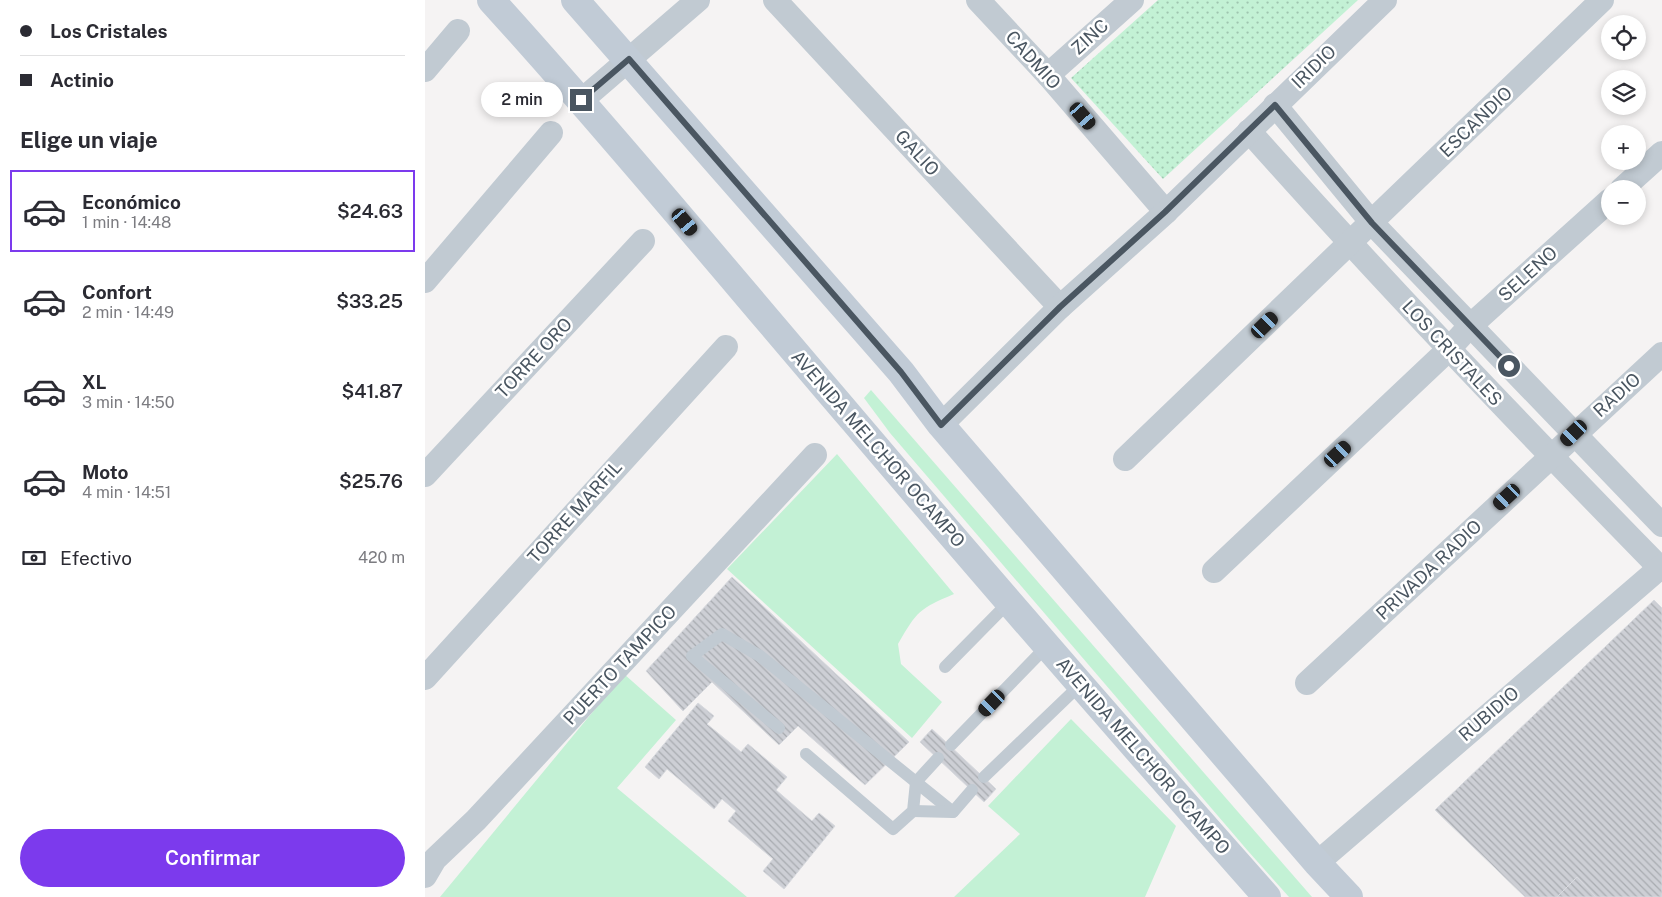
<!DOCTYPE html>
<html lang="es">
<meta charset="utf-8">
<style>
body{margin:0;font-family:"Public Sans",sans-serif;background:#f2f2f3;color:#2b2b33;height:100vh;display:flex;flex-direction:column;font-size:19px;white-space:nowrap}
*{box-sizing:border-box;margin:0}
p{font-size:16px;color:#7c7c81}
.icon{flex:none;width:28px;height:28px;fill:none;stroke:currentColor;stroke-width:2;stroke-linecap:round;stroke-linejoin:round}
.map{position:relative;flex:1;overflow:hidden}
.panel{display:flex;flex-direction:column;background:#fff;width:425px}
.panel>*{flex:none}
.hud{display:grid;align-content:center;height:110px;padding:0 20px;background:#fff}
.fabs{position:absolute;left:1176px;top:15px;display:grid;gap:10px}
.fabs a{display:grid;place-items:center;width:45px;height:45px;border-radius:50%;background:#fff;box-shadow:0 2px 8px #0003;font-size:25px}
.end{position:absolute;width:22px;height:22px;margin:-11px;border:6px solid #4a5661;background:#fff;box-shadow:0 0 0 2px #fff}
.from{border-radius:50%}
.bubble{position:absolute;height:35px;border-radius:18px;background:#fff;box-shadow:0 2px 8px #0003;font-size:16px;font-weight:600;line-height:35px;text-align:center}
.car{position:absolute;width:15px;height:30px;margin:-15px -8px;border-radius:6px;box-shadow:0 0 4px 1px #0007;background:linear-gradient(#222 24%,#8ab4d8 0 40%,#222 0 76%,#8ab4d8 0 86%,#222 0)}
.hud b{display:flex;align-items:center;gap:18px;height:48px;font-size:19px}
.hud b+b{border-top:1px solid #e1e1e2}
.hud i{width:12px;height:12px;background:#2b2b33}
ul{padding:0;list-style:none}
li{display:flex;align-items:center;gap:15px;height:82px;margin:0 10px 8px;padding:0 10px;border:2px solid transparent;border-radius:0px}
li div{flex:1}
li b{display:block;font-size:19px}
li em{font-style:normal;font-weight:600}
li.active{border-color:#7c3aed}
li>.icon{width:45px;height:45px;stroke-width:1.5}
h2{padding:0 20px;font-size:22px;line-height:60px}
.pay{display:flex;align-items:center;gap:12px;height:55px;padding:0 20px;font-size:19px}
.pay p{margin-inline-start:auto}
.action{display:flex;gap:10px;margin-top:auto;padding:10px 20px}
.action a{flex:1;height:58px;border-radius:30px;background:#7c3aed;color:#fff;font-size:20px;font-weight:600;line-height:58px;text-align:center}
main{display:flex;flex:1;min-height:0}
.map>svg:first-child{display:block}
.grass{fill:#c3f1d5}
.park{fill:url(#park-dots)}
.building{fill:url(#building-back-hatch);stroke:#d7d9de}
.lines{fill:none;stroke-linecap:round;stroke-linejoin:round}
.lane{stroke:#c1cad2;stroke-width:12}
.street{stroke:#c1cad2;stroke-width:24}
.secondary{stroke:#c1cbd6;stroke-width:28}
.route{stroke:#4a5661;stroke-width:6}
.labels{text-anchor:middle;stroke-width:5;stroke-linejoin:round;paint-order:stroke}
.street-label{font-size:18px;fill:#4a5661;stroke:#fff}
</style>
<main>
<section class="panel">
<div class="hud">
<b><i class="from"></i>Los Cristales</b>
<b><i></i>Actinio</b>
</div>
<h2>Elige un viaje</h2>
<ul>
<li class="active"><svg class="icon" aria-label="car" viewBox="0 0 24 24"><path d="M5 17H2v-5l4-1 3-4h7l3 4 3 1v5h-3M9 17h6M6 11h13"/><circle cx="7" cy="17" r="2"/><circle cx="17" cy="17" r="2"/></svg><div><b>Económico</b><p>1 min · 14:48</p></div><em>$24.63</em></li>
<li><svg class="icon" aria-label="car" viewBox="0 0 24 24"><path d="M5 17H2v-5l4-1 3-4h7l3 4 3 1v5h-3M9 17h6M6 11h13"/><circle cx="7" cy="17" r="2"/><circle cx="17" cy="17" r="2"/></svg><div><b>Confort</b><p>2 min · 14:49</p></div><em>$33.25</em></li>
<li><svg class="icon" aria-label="car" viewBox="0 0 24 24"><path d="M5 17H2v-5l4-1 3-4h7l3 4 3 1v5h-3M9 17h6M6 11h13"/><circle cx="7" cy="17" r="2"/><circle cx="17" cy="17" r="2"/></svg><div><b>XL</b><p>3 min · 14:50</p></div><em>$41.87</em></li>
<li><svg class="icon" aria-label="car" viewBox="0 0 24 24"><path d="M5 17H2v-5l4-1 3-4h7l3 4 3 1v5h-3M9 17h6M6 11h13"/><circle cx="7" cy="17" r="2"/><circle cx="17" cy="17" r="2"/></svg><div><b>Moto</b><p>4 min · 14:51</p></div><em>$25.76</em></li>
</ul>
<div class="pay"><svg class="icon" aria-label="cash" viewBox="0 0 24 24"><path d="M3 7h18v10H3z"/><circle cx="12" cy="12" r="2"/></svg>Efectivo<p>420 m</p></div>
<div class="action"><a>Confirmar</a></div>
</section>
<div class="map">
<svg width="1237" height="897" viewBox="0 0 1237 897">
<defs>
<pattern id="park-dots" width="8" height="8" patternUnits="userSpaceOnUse" patternTransform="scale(1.25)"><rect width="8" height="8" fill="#c3f1d5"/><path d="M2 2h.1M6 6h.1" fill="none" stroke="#a0c6b0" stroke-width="1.8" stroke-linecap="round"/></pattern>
<pattern id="building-back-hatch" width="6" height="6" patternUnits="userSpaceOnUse" patternTransform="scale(1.25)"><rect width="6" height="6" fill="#cdcfd5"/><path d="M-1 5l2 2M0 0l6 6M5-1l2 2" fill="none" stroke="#a8abb0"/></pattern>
</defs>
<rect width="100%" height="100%" fill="#f5f3f3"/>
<!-- grass -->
<g class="grass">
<path d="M446,390L887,897H864L823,851L465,433L439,398Z"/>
<path d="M412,454L529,594C494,609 492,611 473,644L476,664L517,702L487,738L302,569Z"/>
<path d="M199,674L251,720L192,788L322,897H15Z"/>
<path d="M646,719L751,826L720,897H529L595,834L563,806Z"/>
</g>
<!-- park -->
<path class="park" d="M733,0H933L738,179L646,78Z"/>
<!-- building -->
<g class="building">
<path d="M307,577L484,742L440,785L373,726L354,745L287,682L258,711L221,671Z"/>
<path d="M1229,600L1237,608V897H1100L1010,810Z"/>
<path d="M273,703L289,716L282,724L316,752L323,744L362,777L351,790L387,821L394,813L410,826L359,889L338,871L348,859L303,821L311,811L297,799L289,809L242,769L234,779L220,767Z"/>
<path d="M507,729L571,789L559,802L495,742Z"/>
<path d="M1152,877L1171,897H1132Z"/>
</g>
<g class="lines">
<!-- lane -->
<g class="lane">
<path d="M520,667L584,602"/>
<path d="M354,728L267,656L297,634L335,656L528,812"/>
<path d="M526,745L622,646"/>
<path d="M381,754L468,829L488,811L491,782L513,758"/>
<path d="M559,777L655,685"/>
<path d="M488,811L528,812L547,790"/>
</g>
<!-- street -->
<g class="street">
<path d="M350,0L635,307"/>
<path d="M553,0L623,75L741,212"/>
<path d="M0,70L33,31"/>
<path d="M623,75L707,0"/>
<path d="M157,100L273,0"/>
<path d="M850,105L947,223L1237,525"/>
<path d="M824,131C957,281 1096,426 1237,570"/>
<path d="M1197,189L1237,153"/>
<path d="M0,281L126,133"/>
<path d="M516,425L635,307L741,212L960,0"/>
<path d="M700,459L1177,0"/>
<path d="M0,475L218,241"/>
<path d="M789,571L1023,350L1045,326L1185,200"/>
<path d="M0,678L301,347"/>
<path d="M882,683L1237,354"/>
<path d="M892,863L1237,566"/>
<path d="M0,876L10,859L51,820L390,455"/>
</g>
<!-- secondary -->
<g class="secondary">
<path d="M66,0C190,137 308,280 428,420C564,580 702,739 842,897"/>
<path d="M150,0L476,372L516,425L892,863L924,897"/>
</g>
</g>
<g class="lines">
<!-- route -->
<path class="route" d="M156,100L204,59L476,372L516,425L635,307L740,212L850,105L947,223L1084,366"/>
</g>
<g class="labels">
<!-- street labels -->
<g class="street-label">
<text transform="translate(665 37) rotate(-42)" y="6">ZINC</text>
<text transform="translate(608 60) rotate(48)" y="6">CADMIO</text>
<text transform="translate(889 67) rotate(-44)" y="6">IRIDIO</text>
<text transform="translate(1051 122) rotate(-44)" y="6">ESCANDIO</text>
<text transform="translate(492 153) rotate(47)" y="6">GALIO</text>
<text transform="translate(1103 274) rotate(-42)" y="6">SELENO</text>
<text transform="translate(1027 353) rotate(47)" y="6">LOS CRISTALES</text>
<text transform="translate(109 358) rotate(-47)" y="6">TORRE ORO</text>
<text transform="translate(1192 395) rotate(-42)" y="6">RADIO</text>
<text transform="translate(453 449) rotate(49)" y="6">AVENIDA MELCHOR OCAMPO</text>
<text transform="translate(150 512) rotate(-48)" y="6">TORRE MARFIL</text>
<text transform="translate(1004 570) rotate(-43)" y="6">PRIVADA RADIO</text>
<text transform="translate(195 665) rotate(-47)" y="6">PUERTO TAMPICO</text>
<text transform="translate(1064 714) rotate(-41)" y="6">RUBIDIO</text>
<text transform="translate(718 756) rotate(49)" y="6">AVENIDA MELCHOR OCAMPO</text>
</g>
</g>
</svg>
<div class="fabs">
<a><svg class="icon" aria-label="locate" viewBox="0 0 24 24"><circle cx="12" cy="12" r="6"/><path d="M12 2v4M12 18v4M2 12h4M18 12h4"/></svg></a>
<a><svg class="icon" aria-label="layers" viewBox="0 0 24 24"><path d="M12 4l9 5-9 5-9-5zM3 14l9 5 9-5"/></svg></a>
<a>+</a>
<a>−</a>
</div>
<i class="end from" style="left:1084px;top:366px"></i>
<i class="end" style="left:156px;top:100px"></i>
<div class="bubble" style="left:56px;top:82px;width:82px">2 min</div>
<i class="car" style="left:658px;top:116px;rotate:139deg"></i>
<i class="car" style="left:260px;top:222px;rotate:140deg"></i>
<i class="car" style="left:840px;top:325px;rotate:46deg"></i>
<i class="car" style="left:1149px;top:433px;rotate:226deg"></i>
<i class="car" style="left:913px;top:454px;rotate:47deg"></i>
<i class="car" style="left:1082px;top:497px;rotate:227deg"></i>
<i class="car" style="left:567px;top:703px;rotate:224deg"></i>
</div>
</main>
